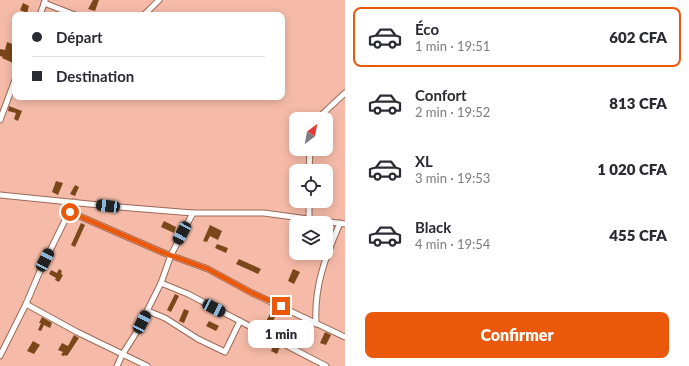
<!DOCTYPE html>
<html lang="fr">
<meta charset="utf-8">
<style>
body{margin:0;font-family:Lato,sans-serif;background:#f2f2f3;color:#2b2b33;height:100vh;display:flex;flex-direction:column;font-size:15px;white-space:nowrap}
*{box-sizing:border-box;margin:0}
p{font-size:13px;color:#7c7c81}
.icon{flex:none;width:22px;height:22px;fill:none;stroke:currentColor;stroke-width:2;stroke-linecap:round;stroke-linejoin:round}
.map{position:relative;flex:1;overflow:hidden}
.panel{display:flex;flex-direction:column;background:#fff;width:344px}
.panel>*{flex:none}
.top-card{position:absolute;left:12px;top:12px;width:273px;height:88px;border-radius:8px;box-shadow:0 2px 10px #0003;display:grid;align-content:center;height:88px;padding:0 20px;background:#fff}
.needle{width:26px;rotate:32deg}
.controls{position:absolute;left:289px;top:112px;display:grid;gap:8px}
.controls a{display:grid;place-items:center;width:44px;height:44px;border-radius:8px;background:#fff;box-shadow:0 2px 10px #0003;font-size:20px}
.end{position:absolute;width:18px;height:18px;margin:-9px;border:5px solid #ea580c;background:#fff;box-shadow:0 0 0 2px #fff}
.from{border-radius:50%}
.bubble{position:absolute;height:28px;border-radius:8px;background:#fff;box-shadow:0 2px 10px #0003;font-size:13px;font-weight:800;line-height:28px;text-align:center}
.car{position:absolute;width:12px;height:24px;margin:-12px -6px;border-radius:5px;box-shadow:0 0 3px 1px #0007;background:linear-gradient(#222 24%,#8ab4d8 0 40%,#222 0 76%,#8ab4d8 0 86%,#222 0)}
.top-card b{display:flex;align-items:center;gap:14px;height:38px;font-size:15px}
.top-card b+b{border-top:1px solid #e1e1e2}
.top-card i{width:10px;height:10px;background:#2b2b33}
ul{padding:7px 0 0;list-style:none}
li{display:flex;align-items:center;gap:12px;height:60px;margin:0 8px 6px;padding:0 12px;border:2px solid transparent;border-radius:8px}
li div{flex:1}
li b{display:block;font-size:15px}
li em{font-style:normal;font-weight:800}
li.on{border-color:#ea580c}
li>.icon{width:36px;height:36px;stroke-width:1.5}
.action{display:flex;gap:8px;margin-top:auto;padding:8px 20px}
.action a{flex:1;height:46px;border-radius:8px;background:#ea580c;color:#fff;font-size:16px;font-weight:800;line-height:46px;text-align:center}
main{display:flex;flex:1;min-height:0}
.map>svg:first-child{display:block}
.building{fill:#794719}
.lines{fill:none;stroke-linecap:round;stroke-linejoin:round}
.minor-casing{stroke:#9c6856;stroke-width:7}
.minor{stroke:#fff;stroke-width:5}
.route{stroke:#ea580c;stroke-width:5}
</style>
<main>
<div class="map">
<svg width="345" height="366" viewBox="0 0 345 366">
<rect width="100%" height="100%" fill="#f6bba8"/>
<!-- building -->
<g class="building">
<path d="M93,0H99L95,11L88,9Z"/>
<path d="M23,3L29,6L27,13L20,10Z"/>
<path d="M7,42L15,45V58L13,63L2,58L3,57L0,56V49L5,50Z"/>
<path d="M9,106L22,111L18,121L14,119L16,113L8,111Z"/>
<path d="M56,181L63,183L58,195L52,192Z"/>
<path d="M75,185L79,187L75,196L70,194Z"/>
<path d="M164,221L176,227L174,233L161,227Z"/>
<path d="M81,223L85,225L75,247L71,245Z"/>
<path d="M210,225L222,231L218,240L210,236L207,242L203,241Z"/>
<path d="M217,244L228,248L226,253L215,248Z"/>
<path d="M239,259L261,269L258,274L236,264Z"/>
<path d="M59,269L62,271L61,274L63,275L59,282L55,280L56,278L49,274L51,270L57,273Z"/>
<path d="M293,269L300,272L294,284L288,281Z"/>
<path d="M175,294L179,296L171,312L167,310Z"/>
<path d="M184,309L189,311L184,323L179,321Z"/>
<path d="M270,314L275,317L270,328L264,325Z"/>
<path d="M42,317L52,323L50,328L44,325L41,331L38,330L41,323H39Z"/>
<path d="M209,321L219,326L216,331L206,326Z"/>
<path d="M304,331L311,334L306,343L300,340Z"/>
<path d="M325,332L331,335L326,345L320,343Z"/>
<path d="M74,335L79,338L67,356L65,355L64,356L61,355L63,352L58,350L62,343L68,346Z"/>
<path d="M33,341L40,345L34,354L27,351Z"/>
<path d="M274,344L280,347L277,354L271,351Z"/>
</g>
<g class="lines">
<!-- minor casing -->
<g class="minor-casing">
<g id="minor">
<path d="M44,3L75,15"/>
<path d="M40,15L45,1"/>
<path d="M144,15L159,0"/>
<path d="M317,119L345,93"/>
<path d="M0,120L15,80"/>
<path d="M309,171L310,149"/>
<path d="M0,195L119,207L193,213H264L345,224"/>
<path d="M309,201V219"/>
<path d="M70,212L164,253L208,269L252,293L345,337"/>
<path d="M161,283L188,294L326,366"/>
<path d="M26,304L77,332L147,366"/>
<path d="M148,311L165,318L198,339L225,352L240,321"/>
<path d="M316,324C314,286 325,258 340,223"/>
<path d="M0,356L26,304L40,271L74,202"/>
<path d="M117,366L122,355L136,333L161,283L171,255L193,213"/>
</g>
</g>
<!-- minor -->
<use href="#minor" class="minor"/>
</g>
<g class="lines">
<!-- route -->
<path class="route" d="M70,212L164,253L208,269L252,293L281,306"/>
</g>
</svg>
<div class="controls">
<a><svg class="needle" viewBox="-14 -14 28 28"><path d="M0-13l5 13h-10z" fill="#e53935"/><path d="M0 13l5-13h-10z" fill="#7c7c81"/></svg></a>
<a><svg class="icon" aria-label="locate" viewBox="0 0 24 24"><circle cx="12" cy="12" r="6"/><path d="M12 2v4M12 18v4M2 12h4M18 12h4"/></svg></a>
<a><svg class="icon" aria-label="layers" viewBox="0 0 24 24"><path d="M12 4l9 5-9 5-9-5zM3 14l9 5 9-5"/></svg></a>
</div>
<i class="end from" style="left:70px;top:212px"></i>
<i class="end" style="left:281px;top:306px"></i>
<div class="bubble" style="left:248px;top:320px;width:66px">1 min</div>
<i class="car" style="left:108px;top:206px;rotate:277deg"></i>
<i class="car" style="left:182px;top:233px;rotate:208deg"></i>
<i class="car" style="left:45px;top:260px;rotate:27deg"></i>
<i class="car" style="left:214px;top:308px;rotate:117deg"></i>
<i class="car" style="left:142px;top:322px;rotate:27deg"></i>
<div class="top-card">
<b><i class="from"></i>Départ</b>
<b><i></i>Destination</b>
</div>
</div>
<section class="panel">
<ul>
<li class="on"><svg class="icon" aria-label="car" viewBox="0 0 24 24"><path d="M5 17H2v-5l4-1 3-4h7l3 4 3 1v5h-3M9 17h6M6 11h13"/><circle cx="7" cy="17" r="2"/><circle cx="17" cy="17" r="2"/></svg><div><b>Éco</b><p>1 min · 19:51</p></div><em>602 CFA</em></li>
<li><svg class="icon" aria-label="car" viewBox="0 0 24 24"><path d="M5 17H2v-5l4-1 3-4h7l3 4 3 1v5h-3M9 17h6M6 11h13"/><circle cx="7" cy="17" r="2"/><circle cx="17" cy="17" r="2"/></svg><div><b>Confort</b><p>2 min · 19:52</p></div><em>813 CFA</em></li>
<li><svg class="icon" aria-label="car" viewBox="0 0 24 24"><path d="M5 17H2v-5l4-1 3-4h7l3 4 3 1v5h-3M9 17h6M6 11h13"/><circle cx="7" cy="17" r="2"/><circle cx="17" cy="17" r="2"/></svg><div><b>XL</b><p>3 min · 19:53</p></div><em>1 020 CFA</em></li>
<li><svg class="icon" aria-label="car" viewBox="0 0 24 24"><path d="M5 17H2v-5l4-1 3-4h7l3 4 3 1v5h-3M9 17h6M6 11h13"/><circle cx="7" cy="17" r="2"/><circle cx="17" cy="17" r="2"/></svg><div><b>Black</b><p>4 min · 19:54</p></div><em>455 CFA</em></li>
</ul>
<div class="action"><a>Confirmer</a></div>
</section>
</main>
